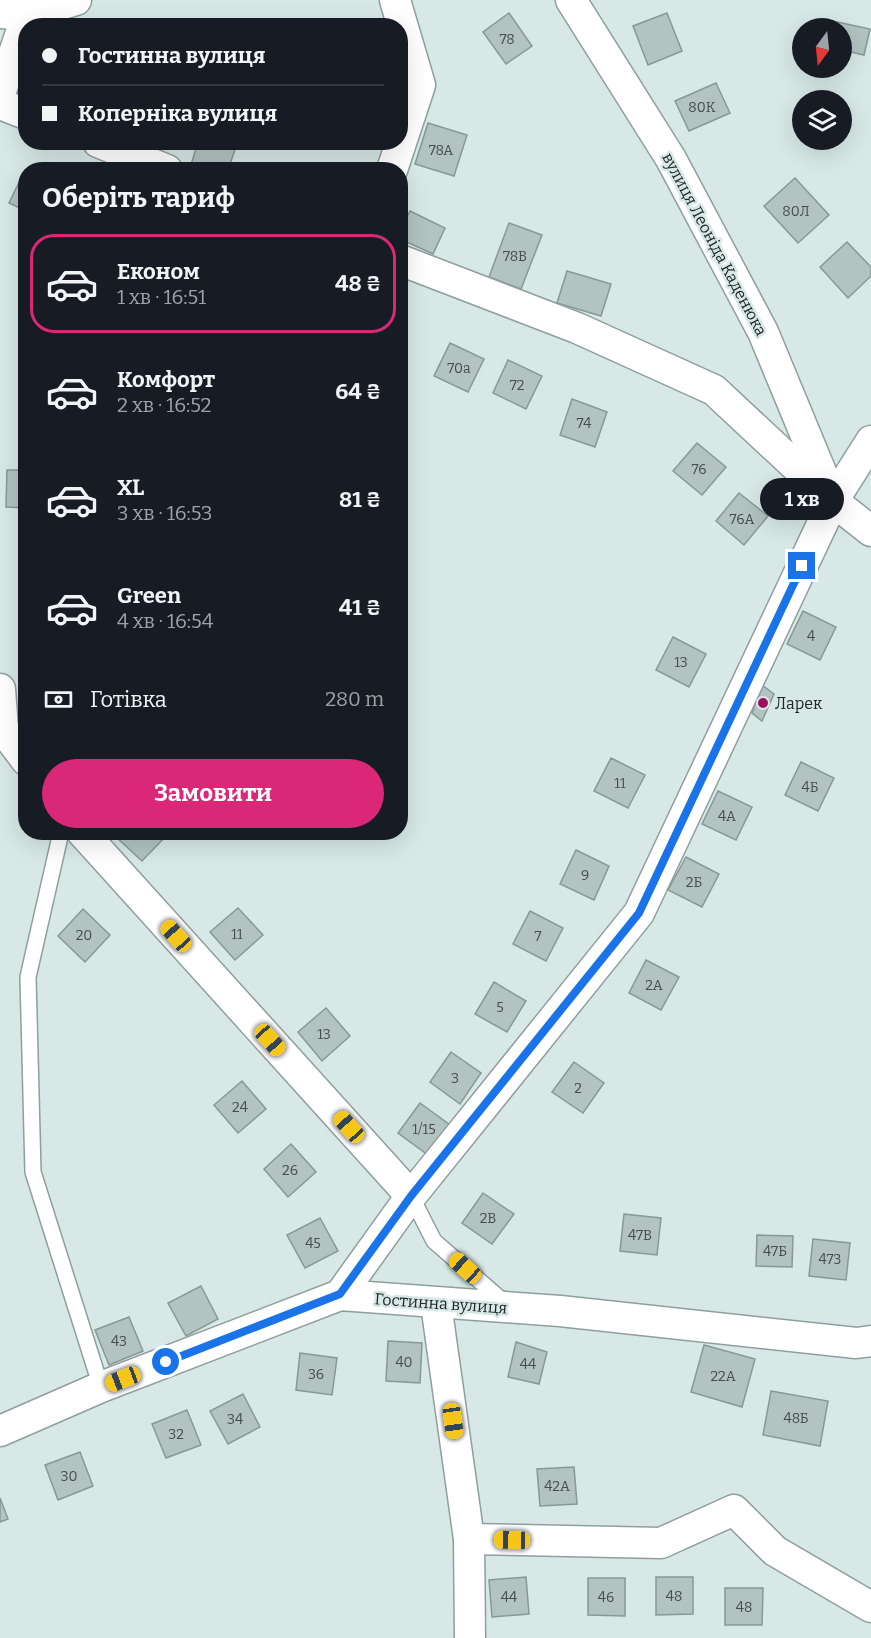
<!DOCTYPE html>
<html lang="uk">
<head>
<meta charset="utf-8">
<style>
	:root { --surface:#171b24; --page:#242831; --text:#f1f3f6; --muted:#9ea1a6; --line:#363941; --accent:#db2777 }
	body { margin:0; font-family:Bitter,serif; background:var(--page); color:var(--text); height:100vh; display:flex; flex-direction:column; font-size:22px; white-space:nowrap }
	* { box-sizing:border-box; margin:0 }
	p { font-size:20px; color:var(--muted) }
	.icon { flex:none; width:33px; height:33px; fill:none; stroke:currentColor; stroke-width:2; stroke-linecap:round; stroke-linejoin:round }
	.map { position:relative; flex:1; overflow:hidden }
	.sheet { position:absolute; left:18px; top:162px; width:390px; height:678px; display:flex; flex-direction:column; background:var(--surface); border-radius:24px; box-shadow:0 6px 24px #0002 }
	.sheet>* { flex:none }
	.hud { position:absolute; left:18px; top:18px; width:390px; height:132px; border-radius:24px; box-shadow:0 6px 24px #0002; display:grid; align-content:center; height:132px; padding:0 24px; background:var(--surface) }
	.needle { width:39px; rotate:195deg }
	.controls { position:absolute; left:792px; top:18px; display:grid; gap:12px }
	.controls a { display:grid; place-items:center; width:60px; height:60px; border-radius:50%; background:var(--surface); box-shadow:0 6px 24px #0002; font-size:30px }
	.end { position:absolute; width:27px; height:27px; margin:-14px; border:8px solid #1a73e8; background:#fff; box-shadow:0 0 0 3px #fff }
	.from { border-radius:50% }
	.bubble { position:absolute; height:42px; border-radius:21px; background:var(--surface); box-shadow:0 6px 24px #0002; font-size:20px; font-weight:700; line-height:42px; text-align:center }
	.car { position:absolute; width:18px; height:36px; margin:-18px -9px; border-radius:8px; box-shadow:0 0 4px 2px #0007; background:linear-gradient(#f5c518 24%,#345 0 40%,#f5c518 0 76%,#345 0 86%,#f5c518 0) }
	.hud b { display:flex; align-items:center; gap:21px; height:57px; font-size:22px }
	.hud b+b { border-top:2px solid var(--line) }
	.hud i { width:15px; height:15px; background:var(--text) }
	ul { padding:0; list-style:none }
	li { display:flex; align-items:center; gap:18px; height:99px; margin:0 12px 9px; padding:0 12px; border:3px solid transparent; border-radius:24px }
	li div { flex:1 }
	li b { display:block; font-size:22px }
	li em { font-style:normal; font-weight:700 }
	li.selected { border-color:var(--accent) }
	li>.icon { width:54px; height:54px; stroke-width:1.5 }
	h2 { padding:0 24px; font-size:27px; line-height:72px }
	.pay { display:flex; align-items:center; gap:15px; height:66px; padding:0 24px; font-size:22px }
	.pay p { margin-inline-start:auto }
	.primary-button { display:flex; gap:12px; margin-top:auto; padding:12px 24px }
	.primary-button a { flex:1; height:69px; border-radius:36px; background:var(--accent); color:#fff; font-size:24px; font-weight:700; line-height:69px; text-align:center }
	.map>svg:first-child { display:block }
	.building { fill:#b2c3c2; stroke:#879897; stroke-width:1.5 }
	.lines { fill:none; stroke-linecap:round; stroke-linejoin:round }
	.service-casing { stroke:#8e9f9d; stroke-width:18 }
	.minor-casing { stroke:#8e9f9d; stroke-width:33 }
	.service { stroke:#fff; stroke-width:15 }
	.minor { stroke:#fff; stroke-width:30 }
	.route { stroke:#1a73e8; stroke-width:8 }
	.poi-dot { fill:#9e125d; stroke:#d7e8e7; stroke-width:2 }
	.labels { text-anchor:middle; stroke-width:5; stroke-linejoin:round; paint-order:stroke }
	.number-label { font-size:14px; fill:#454e4e }
	.street-label { font-size:16px; fill:#212727; stroke:#d7e8e7 }
	.poi-label { font-size:16px; fill:#212727; stroke:#d7e8e7; text-anchor:start }
</style>
</head>
<body>
<div class="map">
<svg width="871" height="1638" viewBox="0 0 871 1638">
	<rect width="100%" height="100%" fill="#d7e8e7"/>
	<!-- building -->
	<g class="building">
		<polygon points="509,13 532,46 506,64 483,32"/>
		<polygon points="667,13 682,51 648,65 633,26"/>
		<polygon points="828,20 870,29 864,55 842,50 842,28 826,28"/>
		<polygon points="716,83 730,113 689,131 675,101"/>
		<polygon points="428,123 467,135 454,176 415,164"/>
		<polygon points="198,142 237,144 228,170 190,168"/>
		<polygon points="313,163 332,170 311,170"/>
		<polygon points="25,170 26,170 26,211 9,203"/>
		<polygon points="795,178 829,215 798,243 764,206"/>
		<polygon points="410,211 445,228 433,254 400,239 400,231"/>
		<polygon points="509,223 542,235 521,289 489,277"/>
		<polygon points="847,242 871,267 871,276 848,298 820,267"/>
		<polygon points="567,271 611,284 601,316 557,303"/>
		<polygon points="450,343 484,359 468,392 434,376"/>
		<polygon points="508,360 542,376 526,409 493,393"/>
		<polygon points="572,399 607,412 595,447 560,435"/>
		<polygon points="697,443 726,467 702,495 673,471"/>
		<polygon points="7,470 26,470 26,508 6,507"/>
		<polygon points="739,493 768,516 744,545 716,521"/>
		<polygon points="803,611 836,627 820,660 787,644"/>
		<polygon points="673,637 706,654 689,687 656,670"/>
		<polygon points="762,685 774,694 762,721 752,713"/>
		<polygon points="611,758 645,775 628,808 594,791"/>
		<polygon points="801,762 834,778 818,811 785,795"/>
		<polygon points="718,791 752,807 736,840 702,824"/>
		<polygon points="119,832 166,832 168,834 142,861 115,836"/>
		<polygon points="576,850 609,866 594,900 560,884"/>
		<polygon points="686,857 719,874 702,907 668,890"/>
		<polygon points="238,908 263,935 235,960 210,932"/>
		<polygon points="83,909 110,935 85,962 58,936"/>
		<polygon points="530,911 563,928 546,961 513,944"/>
		<polygon points="646,960 679,977 661,1010 629,993"/>
		<polygon points="494,982 526,1001 507,1032 475,1014"/>
		<polygon points="326,1008 350,1036 322,1061 298,1032"/>
		<polygon points="451,1052 481,1073 460,1104 430,1082"/>
		<polygon points="574,1062 604,1083 583,1113 552,1092"/>
		<polygon points="242,1081 266,1109 238,1133 214,1105"/>
		<polygon points="420,1103 450,1125 428,1155 398,1133"/>
		<polygon points="291,1144 316,1172 288,1197 264,1169"/>
		<polygon points="483,1193 514,1214 492,1244 462,1223"/>
		<polygon points="624,1214 661,1218 657,1255 620,1251"/>
		<polygon points="320,1218 338,1251 305,1268 287,1235"/>
		<polygon points="757,1235 793,1236 792,1267 756,1266"/>
		<polygon points="813,1239 850,1243 846,1280 809,1276"/>
		<polygon points="201,1286 218,1319 186,1336 168,1303"/>
		<polygon points="129,1317 143,1351 109,1365 95,1330"/>
		<polygon points="388,1341 422,1343 420,1383 386,1381"/>
		<polygon points="516,1342 547,1352 539,1384 508,1377"/>
		<polygon points="704,1345 755,1359 742,1407 691,1392"/>
		<polygon points="300,1353 337,1358 332,1395 296,1390"/>
		<polygon points="771,1391 828,1401 820,1446 763,1435"/>
		<polygon points="243,1394 260,1427 228,1444 210,1411"/>
		<polygon points="187,1410 201,1445 166,1458 152,1424"/>
		<polygon points="80,1452 93,1486 58,1500 45,1465"/>
		<polygon points="574,1467 577,1504 540,1506 537,1469"/>
		<polygon points="0,1498 8,1519 0,1522"/>
		<polygon points="526,1577 529,1614 492,1617 489,1580"/>
		<polygon points="656,1577 693,1577 693,1614 656,1615"/>
		<polygon points="588,1578 625,1578 625,1616 588,1615"/>
		<polygon points="725,1588 763,1588 762,1625 725,1625"/>
	</g>
	<g class="lines">
		<!-- service casing -->
		<g class="service-casing">
			<g id="service">
				<polyline points="61,832 28,977 33,1172 101,1387"/>
				<polyline points="411,1196 434,1241 506,1304"/>
			</g>
		</g>
		<!-- minor casing -->
		<g class="minor-casing">
			<g id="minor">
				<polyline points="571,0 671,159 763,332 833,501"/>
				<polyline points="0,13 27,15 76,0"/>
				<polyline points="0,94 27,15"/>
				<polyline points="0,104 26,114"/>
				<polyline points="98,142 167,170"/>
				<polyline points="392,170 420,85 395,0"/>
				<polyline points="400,260 577,328 714,390 833,501 871,531"/>
				<polyline points="0,689 3,729 26,760"/>
				<polyline points="82,832 411,1196"/>
				<polyline points="340,1295 411,1196 639,913 833,501 871,441"/>
				<polyline points="436,1304 469,1539 470,1638"/>
				<polyline points="0,1431 101,1387 340,1295 560,1311 856,1343 871,1341"/>
				<polyline points="469,1539 661,1543 734,1510 775,1551 871,1607"/>
			</g>
		</g>
		<!-- service -->
		<use href="#service" class="service"/>
		<!-- minor -->
		<use href="#minor" class="minor"/>
	</g>
	<g class="lines">
		<!-- route -->
		<polyline class="route" points="166,1362 340,1294 411,1196 639,913 802,566"/>
	</g>
	<!-- markers -->
	<circle class="poi-dot" cx="763" cy="703" r="6"/>
	<g class="labels">
		<!-- number labels -->
		<g class="number-label">
			<text x="507" y="44">78</text>
			<text x="702" y="112">80К</text>
			<text x="441" y="155">78А</text>
			<text x="796" y="216">80Л</text>
			<text x="515" y="261">78В</text>
			<text x="459" y="373">70а</text>
			<text x="517" y="390">72</text>
			<text x="584" y="428">74</text>
			<text x="699" y="474">76</text>
			<text x="742" y="524">76А</text>
			<text x="811" y="641">4</text>
			<text x="681" y="667">13</text>
			<text x="620" y="788">11</text>
			<text x="810" y="792">4Б</text>
			<text x="727" y="821">4А</text>
			<text x="585" y="880">9</text>
			<text x="694" y="887">2Б</text>
			<text x="237" y="939">11</text>
			<text x="84" y="940">20</text>
			<text x="538" y="941">7</text>
			<text x="654" y="990">2А</text>
			<text x="500" y="1012">5</text>
			<text x="324" y="1039">13</text>
			<text x="455" y="1083">3</text>
			<text x="578" y="1093">2</text>
			<text x="240" y="1112">24</text>
			<text x="424" y="1134">1/15</text>
			<text x="290" y="1175">26</text>
			<text x="488" y="1223">2В</text>
			<text x="640" y="1240">47В</text>
			<text x="313" y="1248">45</text>
			<text x="775" y="1256">47Б</text>
			<text x="830" y="1264">47З</text>
			<text x="119" y="1346">43</text>
			<text x="404" y="1367">40</text>
			<text x="528" y="1369">44</text>
			<text x="316" y="1379">36</text>
			<text x="723" y="1381">22А</text>
			<text x="796" y="1423">48Б</text>
			<text x="235" y="1424">34</text>
			<text x="176" y="1439">32</text>
			<text x="69" y="1481">30</text>
			<text x="557" y="1491">42А</text>
			<text x="674" y="1601">48</text>
			<text x="509" y="1602">44</text>
			<text x="606" y="1602">46</text>
			<text x="744" y="1612">48</text>
		</g>
		<!-- street labels -->
		<g class="street-label">
			<text transform="translate(715 244) rotate(62)" y="6">вулиця Леоніда Каденюка</text>
			<text transform="translate(441 1303) rotate(4)" y="6">Гостинна вулиця</text>
		</g>
		<!-- poi labels -->
		<g class="poi-label">
			<text x="775" y="709">Ларек</text>
		</g>
	</g>
</svg>
<div class="controls">
<a><svg class="needle" viewBox="-14 -14 28 28"><path d="M0-13l5 13h-10z" fill="#e53935"/><path d="M0 13l5-13h-10z" fill="#9ea1a6"/></svg></a>
<a><svg class="icon" aria-label="layers" viewBox="0 0 24 24"><path d="M12 4l9 5-9 5-9-5zM3 14l9 5 9-5"/></svg></a>
</div>
<i class="end from" style="left:166px;top:1362px"></i>
<i class="end" style="left:802px;top:566px"></i>
<div class="bubble" style="left:760px;top:478px;width:84px">1 хв</div>
<i class="car" style="left:176px;top:936px;rotate:318deg"></i>
<i class="car" style="left:270px;top:1040px;rotate:138deg"></i>
<i class="car" style="left:349px;top:1127px;rotate:318deg"></i>
<i class="car" style="left:465px;top:1268px;rotate:312deg"></i>
<i class="car" style="left:123px;top:1379px;rotate:249deg"></i>
<i class="car" style="left:453px;top:1421px;rotate:172deg"></i>
<i class="car" style="left:512px;top:1540px;rotate:271deg"></i>
<div class="hud">
<b><i class="from"></i>Гостинна вулиця</b>
<b><i></i>Коперніка вулиця</b>
</div>
<section class="sheet">
<h2>Оберіть тариф</h2>
<ul>
<li class="selected"><svg class="icon" aria-label="car" viewBox="0 0 24 24"><path d="M5 17H2v-5l4-1 3-4h7l3 4 3 1v5h-3M9 17h6M6 11h13"/><circle cx="7" cy="17" r="2"/><circle cx="17" cy="17" r="2"/></svg><div><b>Економ</b><p>1 хв · 16:51</p></div><em>48 ₴</em></li>
<li><svg class="icon" aria-label="car" viewBox="0 0 24 24"><path d="M5 17H2v-5l4-1 3-4h7l3 4 3 1v5h-3M9 17h6M6 11h13"/><circle cx="7" cy="17" r="2"/><circle cx="17" cy="17" r="2"/></svg><div><b>Комфорт</b><p>2 хв · 16:52</p></div><em>64 ₴</em></li>
<li><svg class="icon" aria-label="car" viewBox="0 0 24 24"><path d="M5 17H2v-5l4-1 3-4h7l3 4 3 1v5h-3M9 17h6M6 11h13"/><circle cx="7" cy="17" r="2"/><circle cx="17" cy="17" r="2"/></svg><div><b>XL</b><p>3 хв · 16:53</p></div><em>81 ₴</em></li>
<li><svg class="icon" aria-label="car" viewBox="0 0 24 24"><path d="M5 17H2v-5l4-1 3-4h7l3 4 3 1v5h-3M9 17h6M6 11h13"/><circle cx="7" cy="17" r="2"/><circle cx="17" cy="17" r="2"/></svg><div><b>Green</b><p>4 хв · 16:54</p></div><em>41 ₴</em></li>
</ul>
<div class="pay"><svg class="icon" aria-label="cash" viewBox="0 0 24 24"><path d="M3 7h18v10H3z"/><circle cx="12" cy="12" r="2"/></svg>Готівка<p>280 m</p></div>
<div class="primary-button"><a>Замовити</a></div>
</section>
</div>
</body>
</html>
